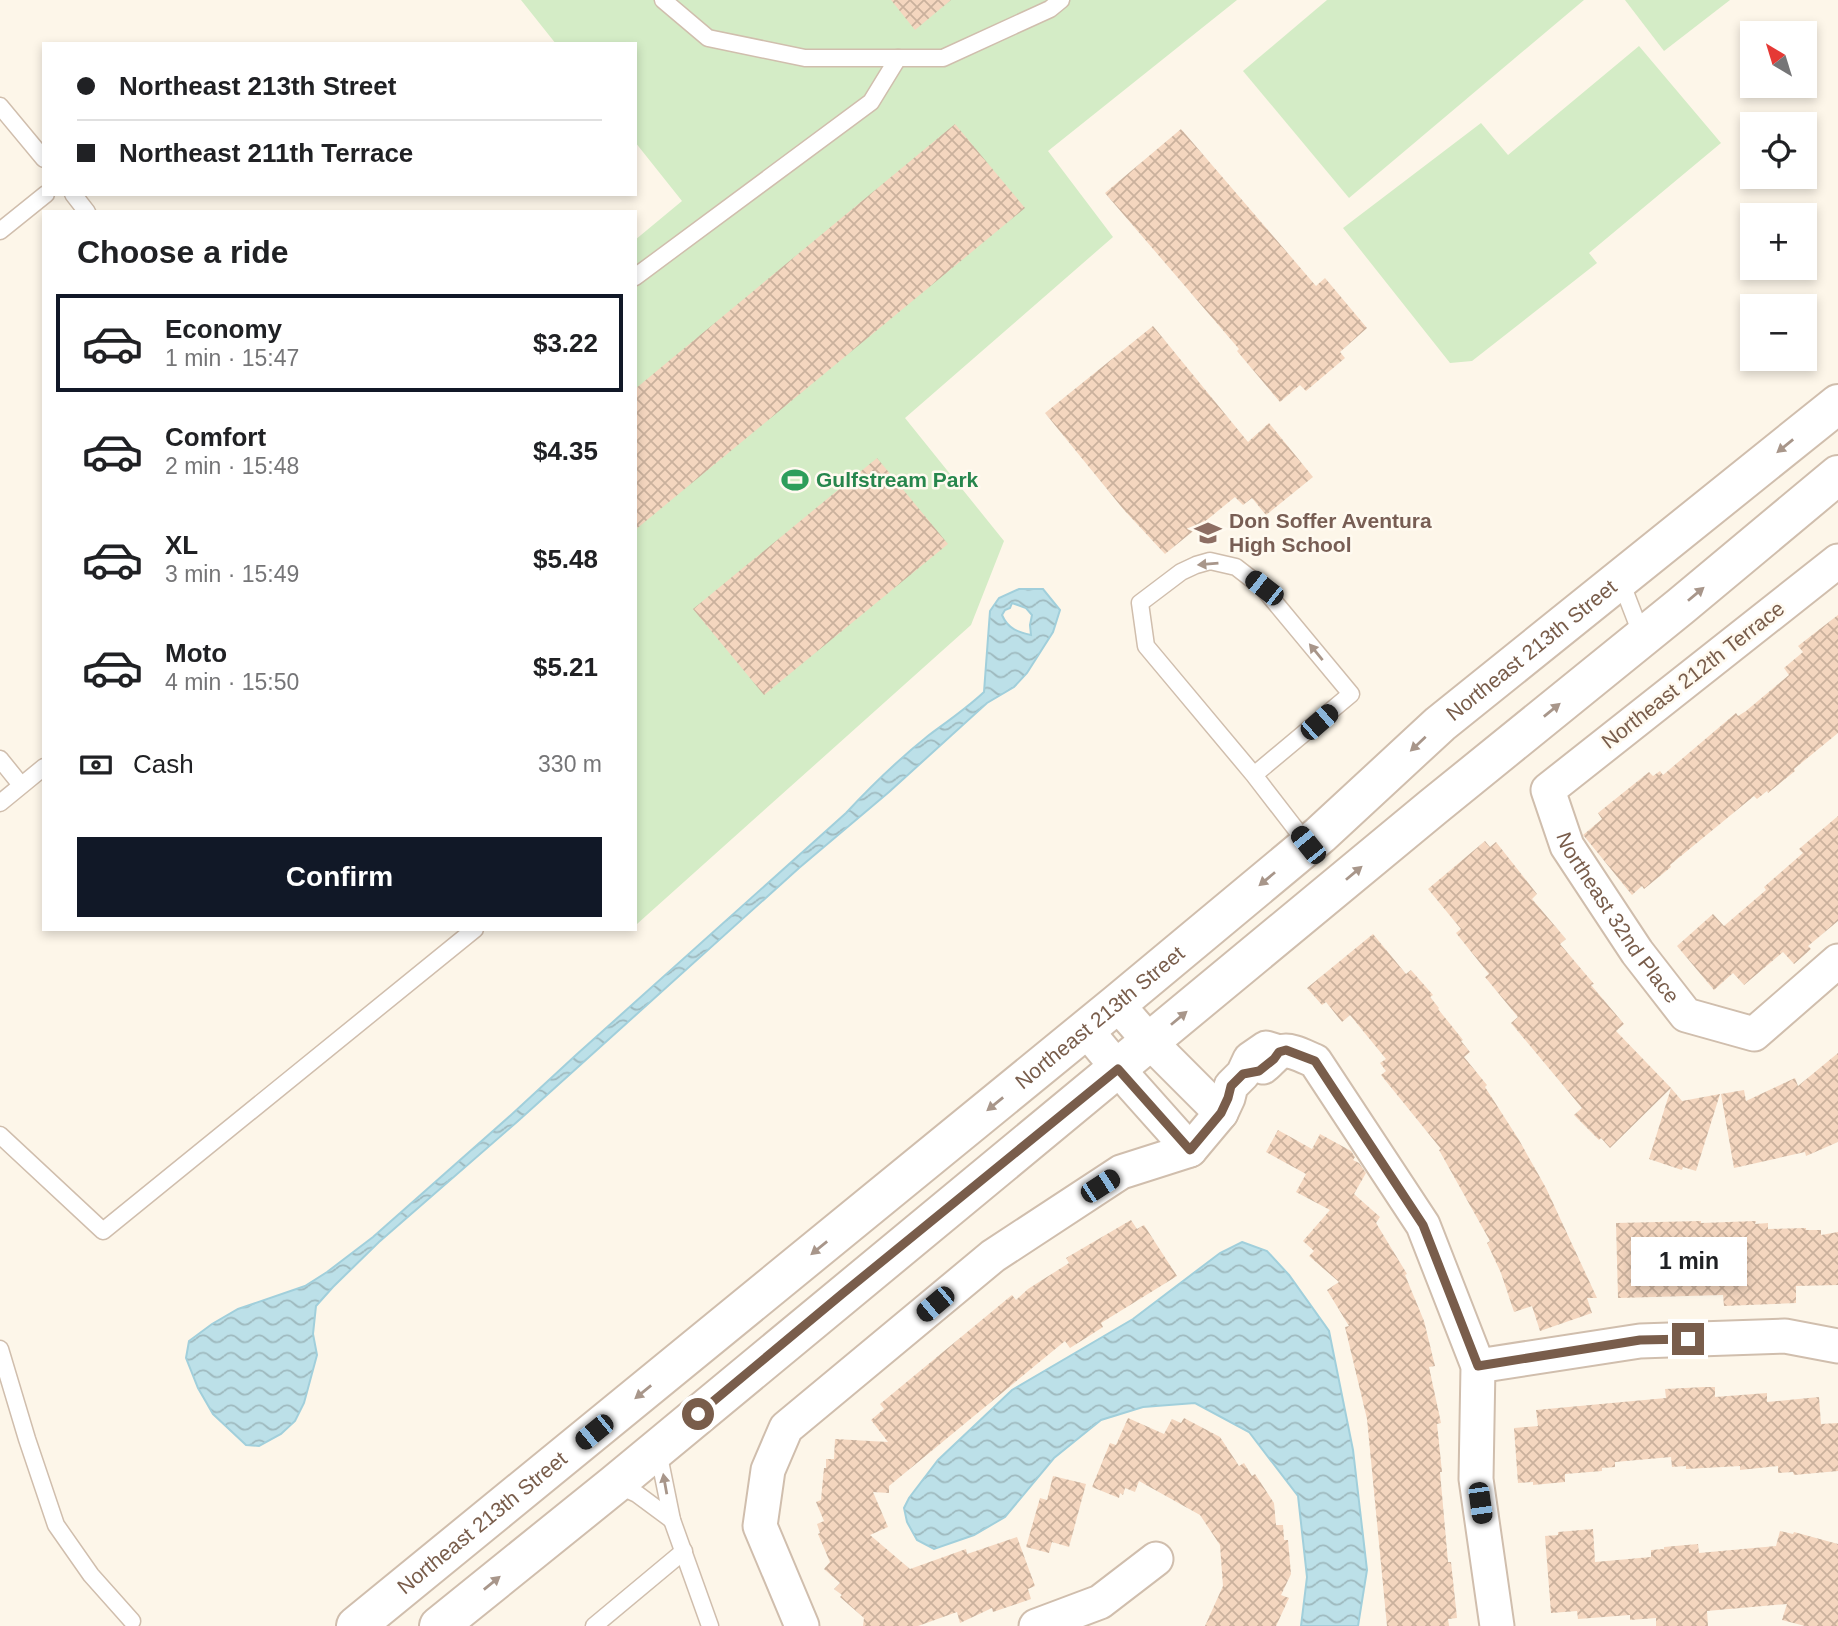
<!DOCTYPE html>
<html lang="en">
<head>
<meta charset="utf-8">
<style>
	:root { --surface:#fff; --page:#f2f2f2; --text:#202124; --muted:#757577; --line:#e0e0e0; --accent:#111827 }
	body { margin:0; font-family:Helvetica,sans-serif; background:var(--page); color:var(--text); height:100vh; display:flex; flex-direction:column; font-size:26px; white-space:nowrap }
	* { box-sizing:border-box; margin:0 }
	p { font-size:23px; color:var(--muted) }
	.icon { flex:none; width:38px; height:38px; fill:none; stroke:currentColor; stroke-width:2; stroke-linecap:round; stroke-linejoin:round }
	.map { position:relative; flex:1; overflow:hidden }
	.details { position:absolute; left:42px; top:210px; width:595px; height:721px; display:flex; flex-direction:column; background:var(--surface); border-radius:0px; box-shadow:0 4px 10px #0003 }
	.details>* { flex:none }
	.top-card { position:absolute; left:42px; top:42px; width:595px; height:154px; border-radius:0px; box-shadow:0 4px 10px #0003; display:grid; align-content:center; height:154px; padding:0 35px; background:var(--surface) }
	.needle { width:46px; rotate:322deg }
	.controls { position:absolute; left:1740px; top:21px; display:grid; gap:14px }
	.controls a { display:grid; place-items:center; width:77px; height:77px; border-radius:0px; background:var(--surface); box-shadow:0 4px 10px #0003; font-size:35px }
	.end { position:absolute; width:32px; height:32px; margin:-16px; border:9px solid #795d4b; background:#fff; box-shadow:0 0 0 4px #fff }
	.from { border-radius:50% }
	.bubble { position:absolute; height:49px; border-radius:0px; background:var(--surface); box-shadow:0 4px 10px #0003; font-size:23px; font-weight:700; line-height:49px; text-align:center }
	.car { position:absolute; width:21px; height:42px; margin:-21px -10px; border-radius:9px; box-shadow:0 0 5px 2px #0007; background:linear-gradient(#222 24%,#8ab4d8 0 40%,#222 0 76%,#8ab4d8 0 86%,#222 0) }
	.top-card b { display:flex; align-items:center; gap:24px; height:66px; font-size:26px }
	.top-card b+b { border-top:2px solid var(--line) }
	.top-card i { width:18px; height:18px; background:var(--text) }
	ul { padding:0; list-style:none }
	li { display:flex; align-items:center; gap:21px; height:98px; margin:0 14px 10px; padding:0 21px; border:4px solid transparent; border-radius:0px }
	li div { flex:1 }
	li b { display:block; font-size:26px }
	li em { font-style:normal; font-weight:700 }
	li.on { border-color:var(--accent) }
	li>.icon { width:63px; height:63px; stroke-width:1.5 }
	h2 { padding:0 35px; font-size:32px; line-height:84px }
	.pay { display:flex; align-items:center; gap:18px; height:77px; padding:0 35px; font-size:26px }
	.pay p { margin-inline-start:auto }
	.cta { display:flex; gap:14px; margin-top:auto; padding:14px 35px }
	.cta a { flex:1; height:80px; border-radius:0px; background:var(--accent); color:#fff; font-size:28px; font-weight:700; line-height:80px; text-align:center }
	.map>svg:first-child { display:block }
	.garden { fill:#d4ecc6 }
	.water { fill:url(#water-waves); stroke:#a1cfdb; stroke-width:2; fill-rule:evenodd }
	.building { fill:url(#building-cross-hatch) }
	.lines { fill:none; stroke-linecap:round; stroke-linejoin:round }
	.service-casing { stroke:#d0bead; stroke-width:19 }
	.minor-casing { stroke:#d0bead; stroke-width:37 }
	.tertiary-casing { stroke:#d0bead; stroke-width:42 }
	.service { stroke:#fff; stroke-width:16 }
	.minor { stroke:#fff; stroke-width:33 }
	.tertiary { stroke:#fff; stroke-width:38 }
	.oneway { fill:#a8968a }
	.route { stroke:#795d4b; stroke-width:9 }
	.labels { text-anchor:middle; stroke-width:5; stroke-linejoin:round; paint-order:stroke }
	.leisure-label { font-size:21px; font-weight:bold; fill:#27864d; stroke:#fffaf0; text-anchor:start }
	.education-label { font-size:21px; font-weight:bold; fill:#785e54; stroke:#fffaf0; text-anchor:start }
	.street-label { font-size:21px; fill:#795d4b; stroke:#fffaf0 }
</style>
</head>
<body>
<div class="map">
<svg width="1838" height="1626" viewBox="0 0 1838 1626">
	<defs>
		<pattern id="water-waves" width="16" height="10" patternUnits="userSpaceOnUse" patternTransform="scale(1.75)"><rect width="16" height="10" fill="#bce0e8"/><path d="M0 5q4-4 8 0t8 0" fill="none" stroke="#9eb9be"/></pattern>
		<pattern id="building-cross-hatch" width="8" height="8" patternUnits="userSpaceOnUse" patternTransform="scale(1.75)"><rect width="8" height="8" fill="#f4d6bf"/><path d="M0 0l8 8M0 8l8-8" fill="none" stroke="#cab19d"/></pattern>
	</defs>
	<rect width="100%" height="100%" fill="#fdf6e9"/>
	<!-- garden -->
	<g class="garden">
		<polygon points="521,0 1237,0 1048,151 1113,237 905,418 1004,541 971,625 637,924 635,922 635,240 682,201 635,142 635,44 556,44"/>
		<polygon points="1327,0 1584,0 1349,198 1243,71"/>
		<polygon points="1625,0 1730,0 1664,51"/>
		<polygon points="1639,46 1721,143 1589,253 1597,263 1472,361 1450,363 1343,228 1481,123 1508,155"/>
	</g>
	<!-- water -->
	<g class="water">
		<path d="M1019 589H1043L1060 610 1053 632 1027 673 1014 687 987 703 889 792 799 868 518 1121 379 1242 333 1287 316 1306 313 1334 317 1355 304 1403 295 1421 281 1434 259 1446 246 1445 213 1414 198 1388 186 1358 189 1341 212 1324 238 1309 305 1286 327 1272 373 1237 511 1115 576 1055 846 813C872 785 899 759 929 735 948 721 967 708 984 692L990 611 999 598ZM1012 603 1026 608 1032 615 1030 625 1031 635C1018 632 1008 629 1002 615L1005 610 1010 608Z"/>
		<polygon points="1242,1242 1267,1251 1289,1275 1329,1331 1353,1450 1367,1570 1358,1626 1301,1626 1307,1577 1298,1496 1249,1432 1195,1403 1143,1407 1101,1420 1054,1458 1005,1517 974,1535 934,1549 917,1540 907,1522 904,1508 909,1498 938,1460 1012,1390 1133,1319 1220,1253"/>
	</g>
	<!-- building -->
	<g class="building">
		<polygon points="891,0 951,0 915,30"/>
		<polygon points="955,124 1025,208 635,530 635,389"/>
		<polygon points="1181,129 1316,286 1325,278 1367,328 1340,352 1345,358 1306,391 1300,385 1280,402 1237,351 1239,349 1105,193"/>
		<polygon points="1153,326 1248,442 1269,423 1313,477 1266,515 1252,498 1243,505 1235,497 1165,554 1124,510 1045,413"/>
		<polygon points="877,458 948,544 764,695 693,609"/>
		<polygon points="1838,615 1838,733 1794,769 1795,771 1768,793 1767,791 1757,799 1754,796 1670,865 1671,867 1644,889 1642,886 1632,895 1584,836 1583,835 1602,819 1598,813 1649,772 1653,776 1660,771 1663,775 1736,713 1738,716 1746,711 1789,675 1784,668 1803,652 1798,646"/>
		<polygon points="1838,816 1838,921 1808,946 1811,949 1794,964 1783,952 1744,985 1733,973 1714,990 1677,946 1713,914 1724,926 1766,890 1764,887 1803,853 1799,849"/>
		<polygon points="1485,841 1490,847 1496,842 1537,894 1532,899 1566,939 1560,944 1594,984 1591,985 1624,1024 1616,1031 1671,1088 1610,1148 1601,1138 1599,1140 1574,1115 1582,1108 1511,1023 1518,1017 1485,977 1489,974 1456,933 1461,929 1428,889"/>
		<polygon points="1373,934 1406,974 1411,970 1433,995 1430,997 1439,1008 1438,1009 1463,1040 1461,1041 1470,1052 1464,1057 1487,1085 1485,1087 1519,1140 1546,1188 1597,1298 1587,1298 1592,1313 1540,1331 1532,1306 1514,1312 1501,1273 1487,1243 1490,1241 1439,1150 1441,1149 1381,1075 1386,1071 1380,1063 1386,1059 1350,1015 1342,1022 1326,1002 1322,1005 1307,988"/>
		<polygon points="1838,1053 1838,1142 1806,1156 1805,1152 1734,1168 1721,1094 1744,1090 1746,1101 1795,1078 1798,1086"/>
		<polygon points="1671,1088 1682,1101 1720,1094 1696,1171 1683,1167 1682,1170 1649,1159"/>
		<polygon points="1278,1130 1312,1149 1320,1134 1351,1151 1355,1157 1353,1160 1359,1163 1366,1173 1354,1194 1380,1217 1376,1223 1407,1274 1405,1275 1424,1321 1435,1366 1429,1367 1441,1423 1437,1424 1442,1472 1440,1472 1448,1562 1451,1562 1457,1618 1448,1619 1449,1626 1387,1626 1367,1419 1345,1327 1349,1326 1327,1290 1339,1282 1309,1256 1314,1251 1303,1241 1330,1210 1296,1192 1306,1174 1266,1152"/>
		<polygon points="1131,1220 1137,1229 1144,1225 1177,1276 1101,1323 1103,1327 1070,1348 1065,1341 889,1486 889,1493 873,1492 888,1527 870,1535 910,1569 966,1549 967,1554 1017,1537 1035,1586 1028,1589 1031,1599 993,1612 992,1608 960,1623 957,1612 918,1626 863,1626 864,1618 840,1597 842,1595 834,1589 840,1583 824,1569 830,1562 818,1534 820,1533 817,1524 824,1521 816,1502 821,1500 824,1468 826,1468 826,1459 834,1459 835,1439 888,1442 871,1420 884,1409 880,1404 1012,1295 1016,1300 1028,1289 1069,1263 1066,1258"/>
		<polygon points="1701,1221 1701,1223 1756,1221 1755,1224 1768,1223 1768,1229 1806,1228 1806,1230 1821,1230 1821,1235 1838,1232 1838,1285 1796,1286 1796,1303 1724,1306 1723,1295 1618,1298 1616,1223"/>
		<polygon points="1705,1387 1715,1387 1715,1397 1767,1393 1767,1402 1819,1397 1821,1424 1838,1423 1838,1471 1794,1475 1793,1472 1778,1473 1778,1466 1740,1470 1740,1466 1686,1469 1686,1466 1672,1467 1671,1457 1615,1462 1615,1467 1602,1468 1602,1471 1565,1474 1565,1482 1533,1485 1533,1482 1518,1483 1514,1428 1538,1426 1536,1410 1666,1398 1665,1389"/>
		<polygon points="1128,1418 1164,1434 1172,1419 1181,1423 1184,1418 1220,1437 1239,1466 1244,1463 1252,1476 1255,1474 1274,1503 1276,1525 1283,1525 1284,1540 1288,1540 1291,1574 1281,1595 1289,1598 1276,1626 1205,1626 1223,1586 1220,1545 1200,1515 1139,1481 1135,1492 1125,1488 1123,1495 1120,1493 1119,1498 1092,1487 1110,1443 1116,1445"/>
		<polygon points="1053,1476 1086,1484 1069,1547 1052,1542 1049,1553 1026,1547 1040,1498 1047,1500"/>
		<polygon points="1593,1529 1595,1562 1651,1557 1651,1550 1664,1549 1664,1547 1698,1544 1699,1553 1776,1546 1780,1531 1793,1534 1794,1532 1838,1544 1838,1626 1805,1626 1782,1620 1787,1604 1707,1611 1708,1626 1656,1626 1656,1618 1630,1620 1630,1615 1578,1619 1577,1611 1551,1613 1545,1536 1558,1535 1558,1532"/>
	</g>
	<g class="lines">
		<!-- service casing -->
		<g class="service-casing">
			<g id="service">
				<polyline points="663,0 708,38 805,58 943,58 1050,9 1061,0"/>
				<polyline points="0,106 44,159"/>
				<polyline points="73,194 87,212"/>
				<polyline points="0,231 46,194"/>
				<polyline points="635,277 871,102 898,58"/>
				<polyline points="1620,579 1642,636"/>
				<polyline points="0,759 21,785"/>
				<polyline points="1254,775 1351,694 1263,588 1236,567 1210,561 1196,565 1181,572 1140,603 1146,646 1254,775 1308,845"/>
				<polyline points="0,803 44,767"/>
				<polyline points="0,1135 103,1231 475,929"/>
				<polyline points="0,1349 27,1439 56,1525 91,1575 132,1621"/>
				<polyline points="658,1451 672,1520 710,1626"/>
				<polyline points="615,1484 637,1494 672,1520"/>
				<polyline points="594,1626 684,1551"/>
			</g>
		</g>
		<!-- minor casing -->
		<g class="minor-casing">
			<g id="minor">
				<path id="s1" d="M1838 561 1548 790 1567 846 1637 952 1686 1015 1754 1034 1838 961"/>
				<polyline points="1117,1004 1150,1042 1221,1113"/>
				<polyline points="1086,1030 1132,1085 1190,1150"/>
				<path d="M1263 1067C1269 1063 1275 1054 1281 1052 1290 1048 1307 1058 1315 1061L1423 1225 1478 1366 1476 1479 1497 1626"/>
				<polyline points="1478,1366 1640,1341 1785,1336 1838,1346"/>
				<polyline points="802,1626 760,1526 768,1470 786,1428 993,1256 1121,1172 1190,1150 1221,1113 1228,1098 1231,1086 1243,1074 1250,1059 1266,1048 1279,1052"/>
				<polyline points="1036,1626 1100,1602 1156,1559"/>
			</g>
		</g>
		<!-- tertiary casing -->
		<g class="tertiary-casing">
			<g id="tertiary">
				<path id="s2" d="M356 1626 1117 1004 1320 835 1440 724 1838 404"/>
				<polyline points="439,1626 615,1484 1433,807 1681,606 1838,475"/>
			</g>
		</g>
		<!-- service -->
		<use href="#service" class="service"/>
		<!-- minor -->
		<use href="#minor" class="minor"/>
		<!-- tertiary -->
		<use href="#tertiary" class="tertiary"/>
	</g>
	<!-- one-way arrows -->
	<defs><path id="oneway-solid" d="M-6-.8H1V-3.2L6.5 0L1 3.2V.8H-6Z" transform="scale(1.75)"/></defs>
	<g class="oneway">
		<use href="#oneway-solid" transform="translate(1785 446) rotate(141)"/>
		<use href="#oneway-solid" transform="translate(1208 564) rotate(175)"/>
		<use href="#oneway-solid" transform="translate(1696 594) rotate(-40)"/>
		<use href="#oneway-solid" transform="translate(1316 652) rotate(-129)"/>
		<use href="#oneway-solid" transform="translate(1552 710) rotate(-39)"/>
		<use href="#oneway-solid" transform="translate(1418 744) rotate(137)"/>
		<use href="#oneway-solid" transform="translate(1354 873) rotate(-40)"/>
		<use href="#oneway-solid" transform="translate(1267 879) rotate(140)"/>
		<use href="#oneway-solid" transform="translate(1179 1018) rotate(-40)"/>
		<use href="#oneway-solid" transform="translate(995 1104) rotate(141)"/>
		<use href="#oneway-solid" transform="translate(819 1248) rotate(141)"/>
		<use href="#oneway-solid" transform="translate(643 1392) rotate(141)"/>
		<use href="#oneway-solid" transform="translate(665 1484) rotate(-100)"/>
		<use href="#oneway-solid" transform="translate(492 1583) rotate(-39)"/>
	</g>
	<g class="lines">
		<!-- route -->
		<polyline class="route" points="698,1414 842,1294 1118,1069 1190,1150 1221,1113 1228,1098 1231,1086 1243,1074 1259,1071 1274,1059 1279,1052 1286,1050 1315,1061 1423,1225 1478,1366 1640,1340 1688,1339"/>
	</g>
	<!-- icons -->
	<defs>
		<g id="stadium-bare" transform="scale(2.1)"><path d="M0-5a6.5 5 0 1 0 0 10a6.5 5 0 1 0 0-10ZM-3.5-1.8h7v3.6h-7Z" fill="#2e9e5b" stroke="#fffaf0" stroke-width="2.5" paint-order="stroke"/></g>
		<g id="school-bare" transform="scale(2.1)"><path d="M0-5L7-2L0 1L-7-2ZM-4 1L0 2.5L4 1V4Q0 6-4 4Z" fill="#8d6e63" stroke="#fffaf0" stroke-width="2.5" paint-order="stroke"/></g>
	</defs>
	<g fill-rule="evenodd">
		<use href="#stadium-bare" x="795" y="480"/>
		<use href="#school-bare" x="1208" y="533"/>
	</g>
	<g class="labels">
		<!-- leisure labels -->
		<g class="leisure-label">
			<text x="816" y="487">Gulfstream Park</text>
		</g>
		<!-- education labels -->
		<g class="education-label">
			<text x="1229" y="528">Don Soffer Aventura<tspan x="1229" dy="24">High School</tspan></text>
		</g>
		<!-- street labels -->
		<g class="street-label">
			<text dy="7" stroke="none"><textPath href="#s2" startOffset="1528">Northeast 213th Street</textPath></text>
			<text transform="translate(1693 675) rotate(-38)" y="7">Northeast 212th Terrace</text>
			<text dy="7" stroke="none"><textPath href="#s1" startOffset="516">Northeast 32nd Place</textPath></text>
			<text dy="7" stroke="none"><textPath href="#s2" startOffset="961">Northeast 213th Street</textPath></text>
			<text dy="7" stroke="none"><textPath href="#s2" startOffset="163">Northeast 213th Street</textPath></text>
		</g>
	</g>
</svg>
<div class="controls">
<a><svg class="needle" viewBox="-14 -14 28 28"><path d="M0-13l5 13h-10z" fill="#e53935"/><path d="M0 13l5-13h-10z" fill="#757577"/></svg></a>
<a><svg class="icon" aria-label="locate" viewBox="0 0 24 24"><circle cx="12" cy="12" r="6"/><path d="M12 2v4M12 18v4M2 12h4M18 12h4"/></svg></a>
<a>+</a>
<a>−</a>
</div>
<i class="end from" style="left:698px;top:1414px"></i>
<i class="end" style="left:1688px;top:1339px"></i>
<div class="bubble" style="left:1631px;top:1237px;width:116px">1 min</div>
<i class="car" style="left:1264px;top:588px;rotate:308deg"></i>
<i class="car" style="left:1319px;top:722px;rotate:49deg"></i>
<i class="car" style="left:1308px;top:845px;rotate:321deg"></i>
<i class="car" style="left:1100px;top:1186px;rotate:57deg"></i>
<i class="car" style="left:935px;top:1304px;rotate:230deg"></i>
<i class="car" style="left:594px;top:1432px;rotate:231deg"></i>
<i class="car" style="left:1480px;top:1503px;rotate:172deg"></i>
<div class="top-card">
<b><i class="from"></i>Northeast 213th Street</b>
<b><i></i>Northeast 211th Terrace</b>
</div>
<section class="details">
<h2>Choose a ride</h2>
<ul>
<li class="on"><svg class="icon" aria-label="car" viewBox="0 0 24 24"><path d="M5 17H2v-5l4-1 3-4h7l3 4 3 1v5h-3M9 17h6M6 11h13"/><circle cx="7" cy="17" r="2"/><circle cx="17" cy="17" r="2"/></svg><div><b>Economy</b><p>1 min · 15:47</p></div><em>$3.22</em></li>
<li><svg class="icon" aria-label="car" viewBox="0 0 24 24"><path d="M5 17H2v-5l4-1 3-4h7l3 4 3 1v5h-3M9 17h6M6 11h13"/><circle cx="7" cy="17" r="2"/><circle cx="17" cy="17" r="2"/></svg><div><b>Comfort</b><p>2 min · 15:48</p></div><em>$4.35</em></li>
<li><svg class="icon" aria-label="car" viewBox="0 0 24 24"><path d="M5 17H2v-5l4-1 3-4h7l3 4 3 1v5h-3M9 17h6M6 11h13"/><circle cx="7" cy="17" r="2"/><circle cx="17" cy="17" r="2"/></svg><div><b>XL</b><p>3 min · 15:49</p></div><em>$5.48</em></li>
<li><svg class="icon" aria-label="car" viewBox="0 0 24 24"><path d="M5 17H2v-5l4-1 3-4h7l3 4 3 1v5h-3M9 17h6M6 11h13"/><circle cx="7" cy="17" r="2"/><circle cx="17" cy="17" r="2"/></svg><div><b>Moto</b><p>4 min · 15:50</p></div><em>$5.21</em></li>
</ul>
<div class="pay"><svg class="icon" aria-label="cash" viewBox="0 0 24 24"><path d="M3 7h18v10H3z"/><circle cx="12" cy="12" r="2"/></svg>Cash<p>330 m</p></div>
<div class="cta"><a>Confirm</a></div>
</section>
</div>
</body>
</html>
